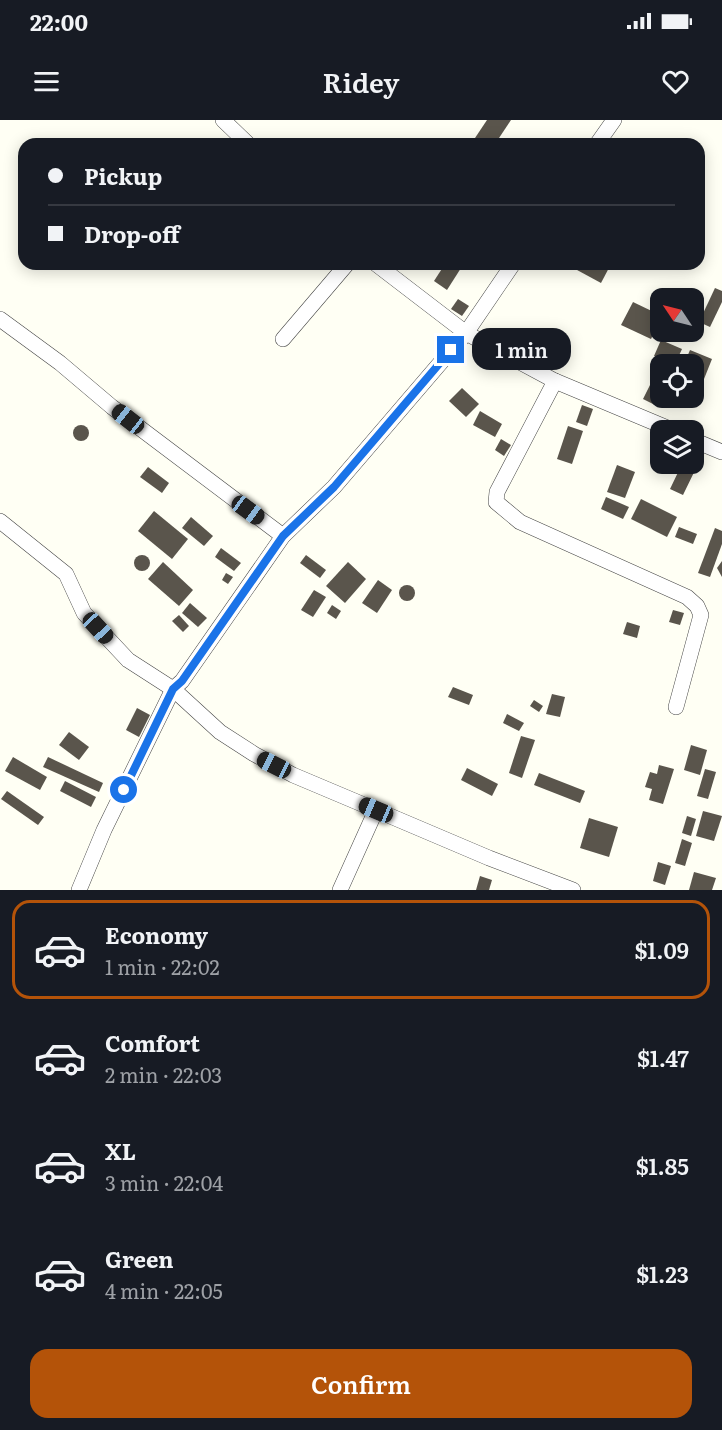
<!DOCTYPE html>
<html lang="en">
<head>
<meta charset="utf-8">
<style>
	:root { --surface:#171b24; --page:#20242c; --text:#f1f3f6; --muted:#9ea1a6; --line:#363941; --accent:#b45309 }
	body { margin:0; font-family:Literata,serif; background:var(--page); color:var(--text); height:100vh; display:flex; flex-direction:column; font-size:22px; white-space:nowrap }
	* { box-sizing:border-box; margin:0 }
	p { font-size:20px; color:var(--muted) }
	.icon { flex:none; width:33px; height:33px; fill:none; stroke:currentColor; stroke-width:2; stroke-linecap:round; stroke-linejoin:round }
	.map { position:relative; height:770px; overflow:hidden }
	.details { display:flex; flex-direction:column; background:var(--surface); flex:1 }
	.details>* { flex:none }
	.hud { position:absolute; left:18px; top:18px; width:687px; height:132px; border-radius:18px; box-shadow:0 3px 15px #0003; display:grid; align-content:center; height:132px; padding:0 30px; background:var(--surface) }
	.needle { width:39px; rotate:305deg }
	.controls { position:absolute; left:650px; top:168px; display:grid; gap:12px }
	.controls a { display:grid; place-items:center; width:54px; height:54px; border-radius:12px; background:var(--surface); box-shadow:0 3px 15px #0003; font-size:30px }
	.end { position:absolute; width:27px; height:27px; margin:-14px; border:8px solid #1a73e8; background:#fff; box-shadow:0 0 0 3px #fff }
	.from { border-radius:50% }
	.bubble { position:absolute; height:42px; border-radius:18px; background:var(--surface); box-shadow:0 3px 15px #0003; font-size:20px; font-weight:600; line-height:42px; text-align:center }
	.car { position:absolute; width:18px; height:36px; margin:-18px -9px; border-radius:8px; box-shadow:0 0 4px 2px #0007; background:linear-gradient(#222 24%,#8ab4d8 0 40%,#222 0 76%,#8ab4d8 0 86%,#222 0) }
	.hud b { display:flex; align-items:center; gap:21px; height:57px; font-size:22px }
	.hud b+b { border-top:2px solid var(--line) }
	.hud i { width:15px; height:15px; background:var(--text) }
	ul { padding:10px 0 0; list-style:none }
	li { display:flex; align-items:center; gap:18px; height:99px; margin:0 12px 9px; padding:0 18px; border:3px solid transparent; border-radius:18px }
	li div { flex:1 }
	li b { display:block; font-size:22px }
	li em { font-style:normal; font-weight:600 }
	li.current { border-color:var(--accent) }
	li>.icon { width:54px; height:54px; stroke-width:1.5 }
	.primary-button { display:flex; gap:12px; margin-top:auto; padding:12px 30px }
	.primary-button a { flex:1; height:69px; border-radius:18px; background:var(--accent); color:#fff; font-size:24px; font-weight:600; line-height:69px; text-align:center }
	.status { display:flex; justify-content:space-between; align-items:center; height:42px; padding:0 30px; background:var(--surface); direction:ltr }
	.status svg { height:16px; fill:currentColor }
	header { display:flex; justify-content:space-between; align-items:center; height:78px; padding:0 30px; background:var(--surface); font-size:27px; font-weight:600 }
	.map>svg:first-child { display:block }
	.building { fill:#5a554c }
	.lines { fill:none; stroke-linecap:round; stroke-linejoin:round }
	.minor-casing { stroke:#444; stroke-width:16 }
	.minor { stroke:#fff; stroke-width:15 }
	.route { stroke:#1a73e8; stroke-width:8 }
</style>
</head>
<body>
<div class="status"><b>22:00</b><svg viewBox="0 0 49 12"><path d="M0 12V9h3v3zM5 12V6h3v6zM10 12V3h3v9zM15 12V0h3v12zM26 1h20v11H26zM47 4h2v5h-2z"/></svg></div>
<header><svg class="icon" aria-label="menu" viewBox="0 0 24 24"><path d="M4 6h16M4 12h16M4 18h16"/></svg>Ridey<svg class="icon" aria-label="heart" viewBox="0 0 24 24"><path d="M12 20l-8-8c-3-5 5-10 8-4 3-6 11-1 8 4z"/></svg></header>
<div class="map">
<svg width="722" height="770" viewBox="0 0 722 770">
	<rect width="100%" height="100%" fill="#fffff4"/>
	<!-- building -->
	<g class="building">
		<polygon points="487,0 511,0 495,24 471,24"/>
		<polygon points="445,144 455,144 461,148 447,170 434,161"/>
		<polygon points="566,144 611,144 601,163"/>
		<polygon points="715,168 722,171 722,182 710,207 699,202"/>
		<polygon points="458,179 469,186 462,196 451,189"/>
		<polygon points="633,182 660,195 660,201 651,219 621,205"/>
		<polygon points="664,212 693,212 688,222"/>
		<polygon points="661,220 682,229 675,244 654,236"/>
		<polygon points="690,230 712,239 704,259 693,255 693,244 684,244"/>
		<polygon points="650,265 660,270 660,278 664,278 659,287 643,279"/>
		<polygon points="462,268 479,284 466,297 449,281"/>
		<polygon points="582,285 593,289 587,306 576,302"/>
		<polygon points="480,291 502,304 495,317 473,305"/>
		<circle cx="81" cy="313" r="8"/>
		<polygon points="568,306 583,311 572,344 557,339"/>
		<polygon points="501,319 511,325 504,336 495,330"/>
		<polygon points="693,339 699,342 683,375 670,369 682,344 693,344"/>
		<polygon points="617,345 635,352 625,378 607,372"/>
		<polygon points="148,347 169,363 162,373 140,357"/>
		<polygon points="606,377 629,387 623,399 601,389"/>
		<polygon points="641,379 677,397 667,417 631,399"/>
		<polygon points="154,391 188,419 172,439 138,411"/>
		<polygon points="191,397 213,416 204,426 182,408"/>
		<polygon points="679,407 697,414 693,424 675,417"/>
		<polygon points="715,408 722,411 722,424 710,457 698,453"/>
		<polygon points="221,428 241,443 234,451 215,437"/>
		<circle cx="142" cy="443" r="8"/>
		<polygon points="306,435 326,450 320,458 300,443"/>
		<polygon points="722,441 722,457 717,448"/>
		<polygon points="163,442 193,470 179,486 148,459"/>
		<polygon points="348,442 366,459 345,483 326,466"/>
		<polygon points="226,453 233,457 228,464 222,460"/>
		<polygon points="378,460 392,470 377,493 362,483"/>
		<circle cx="407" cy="473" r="8"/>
		<polygon points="314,470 326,477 313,497 301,490"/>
		<polygon points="190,483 207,498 198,507 182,493"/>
		<polygon points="332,485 341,491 336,499 327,493"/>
		<polygon points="673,490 684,493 680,505 669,502"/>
		<polygon points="179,495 189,506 183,512 172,501"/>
		<polygon points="627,502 640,506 637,518 623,514"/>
		<polygon points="453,567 473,575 469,585 448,577"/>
		<polygon points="552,574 565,577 560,597 546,594"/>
		<polygon points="534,580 543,586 539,592 530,586"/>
		<polygon points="137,588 150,595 139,617 126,610"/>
		<polygon points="507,594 524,603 519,611 503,603"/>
		<polygon points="69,612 89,627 79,640 59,625"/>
		<polygon points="521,616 535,620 522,658 509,653"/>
		<polygon points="691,625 707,630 700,655 684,650"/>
		<polygon points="13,637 47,657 40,670 5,651"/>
		<polygon points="48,637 103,663 99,672 43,647"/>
		<polygon points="659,645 674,649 663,684 649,680 652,669 645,667 650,652 657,654"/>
		<polygon points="467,648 498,664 492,676 461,660"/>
		<polygon points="705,649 716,652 708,679 697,676"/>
		<polygon points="539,653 585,671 580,683 534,665"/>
		<polygon points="65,661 96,677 91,687 60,671"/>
		<polygon points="7,671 44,697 38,705 1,679"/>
		<polygon points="703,691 722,696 714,721 696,716"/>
		<polygon points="687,696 696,699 691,716 682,713"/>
		<polygon points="589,698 618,707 609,737 580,728"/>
		<polygon points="682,719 692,723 685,746 675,743"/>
		<polygon points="658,742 671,746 665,765 653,761"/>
		<polygon points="694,752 716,758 712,770 689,770"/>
		<polygon points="480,756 492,760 489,770 476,770"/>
	</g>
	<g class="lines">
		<!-- minor casing -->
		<g class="minor-casing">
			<g id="minor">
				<polyline points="223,0 248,24"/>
				<polyline points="597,24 614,0"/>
				<polyline points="376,144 466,213 555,261 672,310"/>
				<polyline points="0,199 60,243 112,287 283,416"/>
				<polyline points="283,219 347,144"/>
				<polyline points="555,261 497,372 496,382 520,402 687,477 697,486 701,495 676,587"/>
				<polyline points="693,320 722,332"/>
				<polyline points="0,401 66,454 84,493 128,540 173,569 220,612 254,634 293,655 376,690 489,738 573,770"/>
				<polyline points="79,770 104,710 173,569 182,561 283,416 334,367 466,213 513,144"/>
				<polyline points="340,770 376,690"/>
			</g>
		</g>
		<!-- minor -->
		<use href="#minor" class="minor"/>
	</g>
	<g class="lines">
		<!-- route -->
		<polyline class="route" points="124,670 173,569 182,561 283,416 334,367 451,230"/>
	</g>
</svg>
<div class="controls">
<a><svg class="needle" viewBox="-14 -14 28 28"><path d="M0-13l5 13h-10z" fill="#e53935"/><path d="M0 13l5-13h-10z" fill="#9ea1a6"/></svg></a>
<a><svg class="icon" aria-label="locate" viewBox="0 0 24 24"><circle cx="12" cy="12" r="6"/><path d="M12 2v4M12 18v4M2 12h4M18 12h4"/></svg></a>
<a><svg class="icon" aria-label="layers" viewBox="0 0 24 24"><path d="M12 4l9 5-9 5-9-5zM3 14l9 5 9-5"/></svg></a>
</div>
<i class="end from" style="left:124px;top:670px"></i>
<i class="end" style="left:451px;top:230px"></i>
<div class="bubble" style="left:472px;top:208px;width:99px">1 min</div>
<i class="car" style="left:128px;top:299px;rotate:308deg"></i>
<i class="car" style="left:248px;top:390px;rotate:126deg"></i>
<i class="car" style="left:98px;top:508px;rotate:137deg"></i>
<i class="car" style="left:274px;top:645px;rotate:297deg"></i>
<i class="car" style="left:376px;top:690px;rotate:293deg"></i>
<div class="hud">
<b><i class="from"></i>Pickup</b>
<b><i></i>Drop-off</b>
</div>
</div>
<section class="details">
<ul>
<li class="current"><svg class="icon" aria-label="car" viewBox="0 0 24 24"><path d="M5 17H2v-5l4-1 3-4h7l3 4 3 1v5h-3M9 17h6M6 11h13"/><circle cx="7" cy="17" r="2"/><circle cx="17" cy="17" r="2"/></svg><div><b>Economy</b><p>1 min · 22:02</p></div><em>$1.09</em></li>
<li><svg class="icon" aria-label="car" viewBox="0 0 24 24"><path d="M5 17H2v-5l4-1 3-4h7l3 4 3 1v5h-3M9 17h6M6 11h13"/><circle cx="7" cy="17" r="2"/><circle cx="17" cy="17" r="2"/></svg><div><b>Comfort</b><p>2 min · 22:03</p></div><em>$1.47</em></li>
<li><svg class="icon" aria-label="car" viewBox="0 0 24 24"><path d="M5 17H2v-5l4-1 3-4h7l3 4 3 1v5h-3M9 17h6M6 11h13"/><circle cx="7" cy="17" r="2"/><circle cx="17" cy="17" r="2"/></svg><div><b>XL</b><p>3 min · 22:04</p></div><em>$1.85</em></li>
<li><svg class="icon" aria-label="car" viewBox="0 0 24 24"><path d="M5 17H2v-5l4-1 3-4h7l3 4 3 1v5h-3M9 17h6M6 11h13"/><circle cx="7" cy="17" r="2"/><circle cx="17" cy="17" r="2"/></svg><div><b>Green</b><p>4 min · 22:05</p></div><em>$1.23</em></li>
</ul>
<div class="primary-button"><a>Confirm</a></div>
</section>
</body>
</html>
